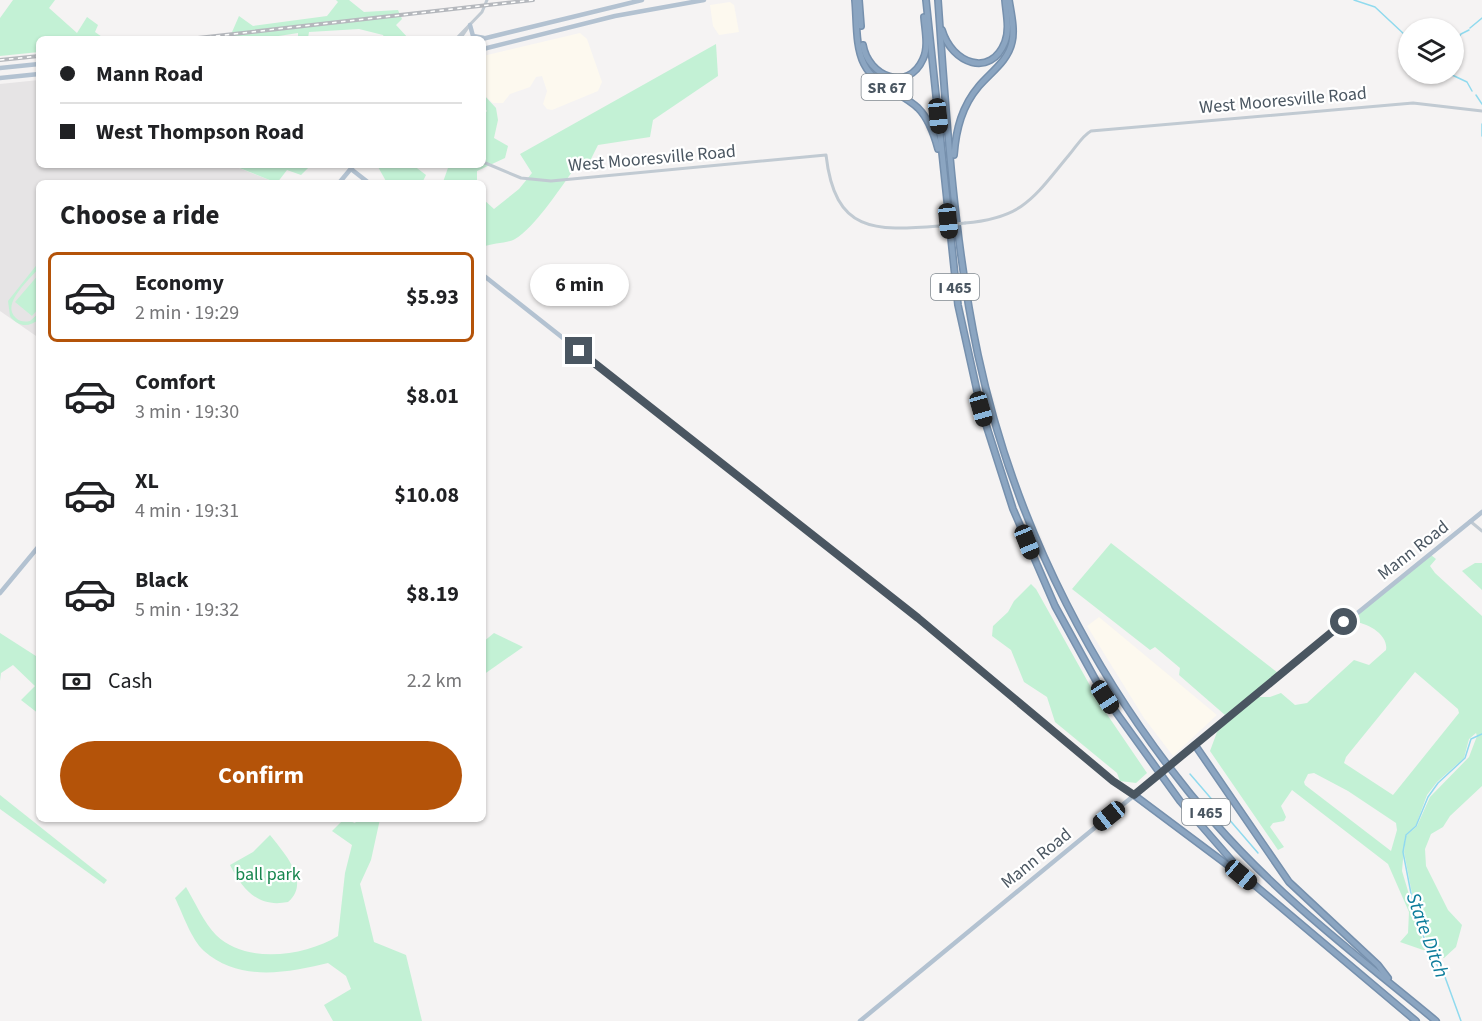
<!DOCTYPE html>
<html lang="en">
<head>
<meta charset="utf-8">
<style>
	:root { --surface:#fff; --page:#f6f6f6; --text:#202124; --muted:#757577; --line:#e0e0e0; --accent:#b45309 }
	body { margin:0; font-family:"Source Sans 3",sans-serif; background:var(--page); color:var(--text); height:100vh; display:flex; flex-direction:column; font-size:22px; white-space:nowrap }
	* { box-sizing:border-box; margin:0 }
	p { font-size:20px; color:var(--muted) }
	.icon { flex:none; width:33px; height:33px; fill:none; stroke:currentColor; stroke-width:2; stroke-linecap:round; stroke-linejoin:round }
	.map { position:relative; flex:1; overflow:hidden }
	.sheet { position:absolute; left:36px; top:180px; width:450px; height:642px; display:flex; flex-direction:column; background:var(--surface); border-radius:9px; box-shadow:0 2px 4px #0004 }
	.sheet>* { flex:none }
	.banner { position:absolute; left:36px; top:36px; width:450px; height:132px; border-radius:9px; box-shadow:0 2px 4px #0004; display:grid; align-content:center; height:132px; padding:0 24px; background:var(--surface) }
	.fabs { position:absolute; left:1398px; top:18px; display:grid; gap:12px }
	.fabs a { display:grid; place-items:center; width:66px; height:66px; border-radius:50%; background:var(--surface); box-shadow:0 2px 4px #0004; font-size:30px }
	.end { position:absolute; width:27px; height:27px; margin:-14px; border:8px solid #4a5661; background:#fff; box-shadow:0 0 0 3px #fff }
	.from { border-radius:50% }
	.bubble { position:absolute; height:42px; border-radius:21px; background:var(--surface); box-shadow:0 2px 4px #0004; font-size:20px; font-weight:700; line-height:42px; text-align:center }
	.car { position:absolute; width:18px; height:36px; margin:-18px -9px; border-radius:8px; box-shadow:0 0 4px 2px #0007; background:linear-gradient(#222 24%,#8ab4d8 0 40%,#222 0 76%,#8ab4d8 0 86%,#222 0) }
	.banner b { display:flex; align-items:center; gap:21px; height:57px; font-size:22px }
	.banner b+b { border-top:2px solid var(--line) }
	.banner i { width:15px; height:15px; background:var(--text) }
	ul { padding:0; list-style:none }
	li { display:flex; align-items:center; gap:18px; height:90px; margin:0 12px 9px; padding:0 12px; border:3px solid transparent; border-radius:9px }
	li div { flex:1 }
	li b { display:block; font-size:22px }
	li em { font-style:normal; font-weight:700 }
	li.on { border-color:var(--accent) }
	li>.icon { width:54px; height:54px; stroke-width:1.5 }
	h2 { padding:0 24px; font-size:27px; line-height:72px }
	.pay { display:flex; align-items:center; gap:15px; height:66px; padding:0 24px; font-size:22px }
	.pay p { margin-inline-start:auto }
	.cta { display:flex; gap:12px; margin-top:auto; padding:12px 24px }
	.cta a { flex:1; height:69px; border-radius:36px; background:var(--accent); color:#fff; font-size:24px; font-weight:700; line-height:69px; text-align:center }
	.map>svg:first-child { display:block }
	.commercial { fill:#fdf9ef }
	.education { fill:#e6e4e5 }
	.green { fill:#c3f1d5; fill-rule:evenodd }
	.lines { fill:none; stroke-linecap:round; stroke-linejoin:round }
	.stream { stroke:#90daee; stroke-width:1.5 }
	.highway-casing { stroke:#7690ad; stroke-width:8 }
	.minor { stroke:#c1cad2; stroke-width:3 }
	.major { stroke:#b3c2d1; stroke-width:4.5 }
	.highway { stroke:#8ba5c1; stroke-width:5 }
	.rail-casing { stroke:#b5b8bd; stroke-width:4 }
	.rail { stroke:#fff; stroke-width:1.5; stroke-dasharray:4.5; stroke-linecap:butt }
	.minor-bridge { stroke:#c1cad2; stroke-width:3 }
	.major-bridge { stroke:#b3c2d1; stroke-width:4.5 }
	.route { stroke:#4a5661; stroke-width:8 }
	.labels { text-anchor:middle; stroke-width:4.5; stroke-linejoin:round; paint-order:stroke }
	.shield { fill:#fff; stroke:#808990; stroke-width:1.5 }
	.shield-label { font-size:16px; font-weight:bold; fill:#4a5661 }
	.street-label { font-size:18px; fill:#4a5661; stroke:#fff }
	.park-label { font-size:18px; fill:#17864f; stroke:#fff }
	.water-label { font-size:20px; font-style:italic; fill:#0c7c9b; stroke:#fff }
</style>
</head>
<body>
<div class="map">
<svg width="1482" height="1021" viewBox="0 0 1482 1021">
	<rect width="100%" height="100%" fill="#f5f3f3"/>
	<!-- commercial -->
	<g class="commercial">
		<polygon points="730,2 734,5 739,32 719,35 713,26 710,5"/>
		<polygon points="580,33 587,39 602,82 598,91 552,110 547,109 543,104 547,91 542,76 536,77 530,87 510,94 503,103 493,103 483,94 483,56"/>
		<polygon points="1099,617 1217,715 1173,756 1144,718 1087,626"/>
	</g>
	<!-- education -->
	<polygon class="education" points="39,80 39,165 231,165 277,183 39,183 39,338 0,311 0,84"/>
	<!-- green -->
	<g class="green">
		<polygon points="13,0 55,0 49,8 77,33 87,17 98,25 95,32 105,39 39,39 39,52 0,56 0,18"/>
		<polygon points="336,0 349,0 364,12 398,10 402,19 396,25 409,39 385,39 383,35 359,29 309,32 308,38 298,39 298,33 259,39 229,39 239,16 253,26 327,16 338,2"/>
		<path d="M716 44 718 76 653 120 650 137 598 145 586 169 572 172C559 190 534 228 515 239 509 243 492 243 483 247V199L494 209 519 189 532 173 520 154Z"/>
		<polygon points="483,94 496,108 498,120 494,138 508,146 505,158 477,171 477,183 428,183 443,182 449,165 483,165 483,115 487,111 483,106"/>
		<polygon points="232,165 310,165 310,166 301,175 287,170 277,183"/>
		<polygon points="377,165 413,165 426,175 422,183 387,183"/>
		<path d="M39 262V268C30 279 0 304 16 318 20 322 25 322 30 321L39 313V319C29 328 18 327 10 316L8 301Z"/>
		<polygon points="39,274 39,308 32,316 15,302"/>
		<polygon points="1111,543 1278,673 1225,715 1179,675 1180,668 1155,647 1150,650 1072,589"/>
		<path d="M1431 555 1436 559 1430 566 1435 573 1482 616V786L1450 816 1443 827 1431 834 1425 849 1426 866 1448 910 1462 925 1456 947 1444 958 1430 949 1415 909 1404 852 1406 836 1417 826 1430 797 1469 757 1477 736 1476 733 1469 739 1464 758 1437 782 1427 795 1416 825 1405 836 1402 871 1426 951 1400 942 1408 933 1409 912 1388 864 1292 790 1281 806 1286 817 1284 821 1273 823 1270 827 1284 847 1278 850 1210 751 1217 732 1257 697H1270L1281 693 1295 705 1307 703 1354 660 1369 665 1386 650C1389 634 1365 621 1351 622L1352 619ZM1415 672 1458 709 1459 713 1393 795 1344 763 1346 757ZM1314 773 1348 791 1396 823 1397 830 1391 851 1305 785 1304 782 1308 774Z"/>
		<polygon points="1475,563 1482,563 1482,590 1462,571"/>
		<polygon points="1031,584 1036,589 1102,707 1147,773 1136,783 1120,781 1117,773 1055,722 1047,697 1024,682 1011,650 992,636 993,626 1008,612 1014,601"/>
		<polygon points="0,633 39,658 39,714 21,700 35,686 13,665 1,673 0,681"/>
		<polygon points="494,633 523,647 483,675 483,642"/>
		<polygon points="0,795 107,880 104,884 0,809"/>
		<path d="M344 819 355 823 358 819H380L371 860 360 884 374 942 406 955 422 1021H333L324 1005 351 989 346 976 328 963C287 973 239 982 204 951 191 939 183 914 175 898L186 887C195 902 204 923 216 935 247 965 305 956 338 936L345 873 352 845 332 831Z"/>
		<path d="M270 835C285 854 311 882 288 902 258 908 243 890 230 865L253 852Z"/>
	</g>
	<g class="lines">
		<!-- stream -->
		<g class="stream">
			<polyline points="1354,0 1375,7 1405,35"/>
			<polyline points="1470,28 1482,18"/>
			<polyline points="1454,44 1461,34 1469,30"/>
			<polyline points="1450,74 1467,82 1472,91"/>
			<polyline points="1476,95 1482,104"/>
			<polyline points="1482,124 1482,136"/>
			<polyline points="1190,774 1258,853"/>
			<polyline points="1461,1021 1445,977 1429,952 1414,909 1403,852 1406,835 1416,826 1428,797 1438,783 1465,758 1471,739 1482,734"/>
		</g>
		<!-- highway casing -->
		<g class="highway-casing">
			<g id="highway">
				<path d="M855 0C857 20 855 46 864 64 875 86 901 92 918 108 929 119 934 134 938 149"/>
				<polyline points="859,0 861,26"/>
				<polyline points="926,0 958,305 981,409 1013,509 1055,606 1105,697 1180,801 1253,885"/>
				<path d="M938 0C946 115 954 242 978 355 1015 528 1098 689 1214 822 1279 897 1360 958 1436 1021"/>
				<path d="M942 30C952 64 991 78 1005 42 1010 29 1006 13 1005 0"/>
				<path d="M863 45C868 76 908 93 923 59 929 47 925 30 924 17"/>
				<path d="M954 155C956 129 962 106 979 86 991 72 1008 61 1012 42 1015 29 1011 13 1009 0"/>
				<polyline points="1195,745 1289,882 1378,965 1388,978"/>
				<polyline points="1134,795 1241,875"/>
				<polyline points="1251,882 1416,1021"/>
			</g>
		</g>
		<!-- minor -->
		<g class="minor">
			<polyline points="456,39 482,12 487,0"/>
			<polyline points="460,39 469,26"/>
			<path d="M483 162 521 178 551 181 826 155C835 233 874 231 939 226"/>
			<path d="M965 223C1024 218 1034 197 1069 155 1076 147 1082 136 1091 131L1413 103 1482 111"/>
			<polyline points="1470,521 1482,531"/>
		</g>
		<!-- major -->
		<g class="major">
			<polyline points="470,25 473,36 484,38"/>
			<polyline points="482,39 642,0"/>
			<polyline points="483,49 615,16 704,0"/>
			<polyline points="0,68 39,64"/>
			<polyline points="0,78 39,74"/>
			<polyline points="351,169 369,183"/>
			<polyline points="339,183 354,165"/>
			<polyline points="483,275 918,618 1113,781 1134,795"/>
			<polyline points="0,593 39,546"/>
			<polyline points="1176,760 1482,512"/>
			<polyline points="860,1021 1154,779"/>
		</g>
		<!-- highway -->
		<use href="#highway" class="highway"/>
		<!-- rail casing -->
		<g class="rail-casing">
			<g id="rail">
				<polyline points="189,39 533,0"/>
				<polyline points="0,60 39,56"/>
			</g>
		</g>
		<!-- rail -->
		<use href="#rail" class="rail"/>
		<!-- minor-bridge -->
		<polyline class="minor-bridge" points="939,226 965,223"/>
		<!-- major-bridge -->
		<polyline class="major-bridge" points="1154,779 1176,760"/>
	</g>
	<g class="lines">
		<!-- route -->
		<polyline class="route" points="579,351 918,618 1113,781 1134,795 1344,622"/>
	</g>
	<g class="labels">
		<!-- shield labels -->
		<g class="shield">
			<rect x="861.5" y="74" width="51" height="26" rx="4.5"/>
			<rect x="931" y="274" width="48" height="26" rx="4.5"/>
			<rect x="1182" y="799" width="48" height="26" rx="4.5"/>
		</g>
		<g class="shield-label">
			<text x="887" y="93">SR 67</text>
			<text x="955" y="293">I 465</text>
			<text x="1206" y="818">I 465</text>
		</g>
		<!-- street labels -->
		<g class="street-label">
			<text transform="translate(1283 100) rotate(-5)" y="6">West Mooresville Road</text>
			<text transform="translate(652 158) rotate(-5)" y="6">West Mooresville Road</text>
			<text transform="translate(1413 550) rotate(-38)" y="6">Mann Road</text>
			<text transform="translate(1036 858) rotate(-39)" y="6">Mann Road</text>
		</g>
		<!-- park labels -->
		<g class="park-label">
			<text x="268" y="880">ball park</text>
		</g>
		<!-- water labels -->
		<g class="water-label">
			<text transform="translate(1428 935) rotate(70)" y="7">State Ditch</text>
		</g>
	</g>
</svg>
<div class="fabs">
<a><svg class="icon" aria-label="layers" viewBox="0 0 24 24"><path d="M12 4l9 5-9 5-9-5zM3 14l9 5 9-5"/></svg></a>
</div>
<i class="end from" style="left:1344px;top:622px"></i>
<i class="end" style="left:579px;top:351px"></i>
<div class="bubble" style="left:530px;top:264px;width:99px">6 min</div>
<i class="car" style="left:938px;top:116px;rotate:174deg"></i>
<i class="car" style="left:948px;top:221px;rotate:174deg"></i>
<i class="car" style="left:981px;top:409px;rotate:164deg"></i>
<i class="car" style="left:1027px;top:542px;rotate:158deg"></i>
<i class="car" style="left:1105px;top:697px;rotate:147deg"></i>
<i class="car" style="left:1109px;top:816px;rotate:231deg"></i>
<i class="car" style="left:1241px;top:875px;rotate:130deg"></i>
<div class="banner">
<b><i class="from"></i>Mann Road</b>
<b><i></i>West Thompson Road</b>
</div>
<section class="sheet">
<h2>Choose a ride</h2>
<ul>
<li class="on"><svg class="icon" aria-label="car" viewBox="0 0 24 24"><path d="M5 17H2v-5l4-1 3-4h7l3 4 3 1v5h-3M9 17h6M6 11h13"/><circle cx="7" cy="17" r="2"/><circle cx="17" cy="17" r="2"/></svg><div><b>Economy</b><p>2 min · 19:29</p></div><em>$5.93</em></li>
<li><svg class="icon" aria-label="car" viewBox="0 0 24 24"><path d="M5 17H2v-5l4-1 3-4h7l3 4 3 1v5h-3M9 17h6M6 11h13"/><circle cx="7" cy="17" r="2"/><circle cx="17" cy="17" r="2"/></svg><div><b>Comfort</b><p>3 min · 19:30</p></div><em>$8.01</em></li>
<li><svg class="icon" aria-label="car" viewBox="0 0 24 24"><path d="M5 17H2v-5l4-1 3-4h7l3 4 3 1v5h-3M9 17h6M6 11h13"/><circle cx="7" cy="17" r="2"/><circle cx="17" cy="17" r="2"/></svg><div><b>XL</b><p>4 min · 19:31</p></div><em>$10.08</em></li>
<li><svg class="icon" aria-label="car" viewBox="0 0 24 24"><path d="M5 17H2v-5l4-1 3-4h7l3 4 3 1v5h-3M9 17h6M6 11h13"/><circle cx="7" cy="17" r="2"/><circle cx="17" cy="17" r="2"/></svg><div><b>Black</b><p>5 min · 19:32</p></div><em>$8.19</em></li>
</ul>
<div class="pay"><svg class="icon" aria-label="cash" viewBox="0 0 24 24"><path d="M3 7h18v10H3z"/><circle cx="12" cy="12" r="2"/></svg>Cash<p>2.2 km</p></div>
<div class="cta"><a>Confirm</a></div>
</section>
</div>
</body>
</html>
